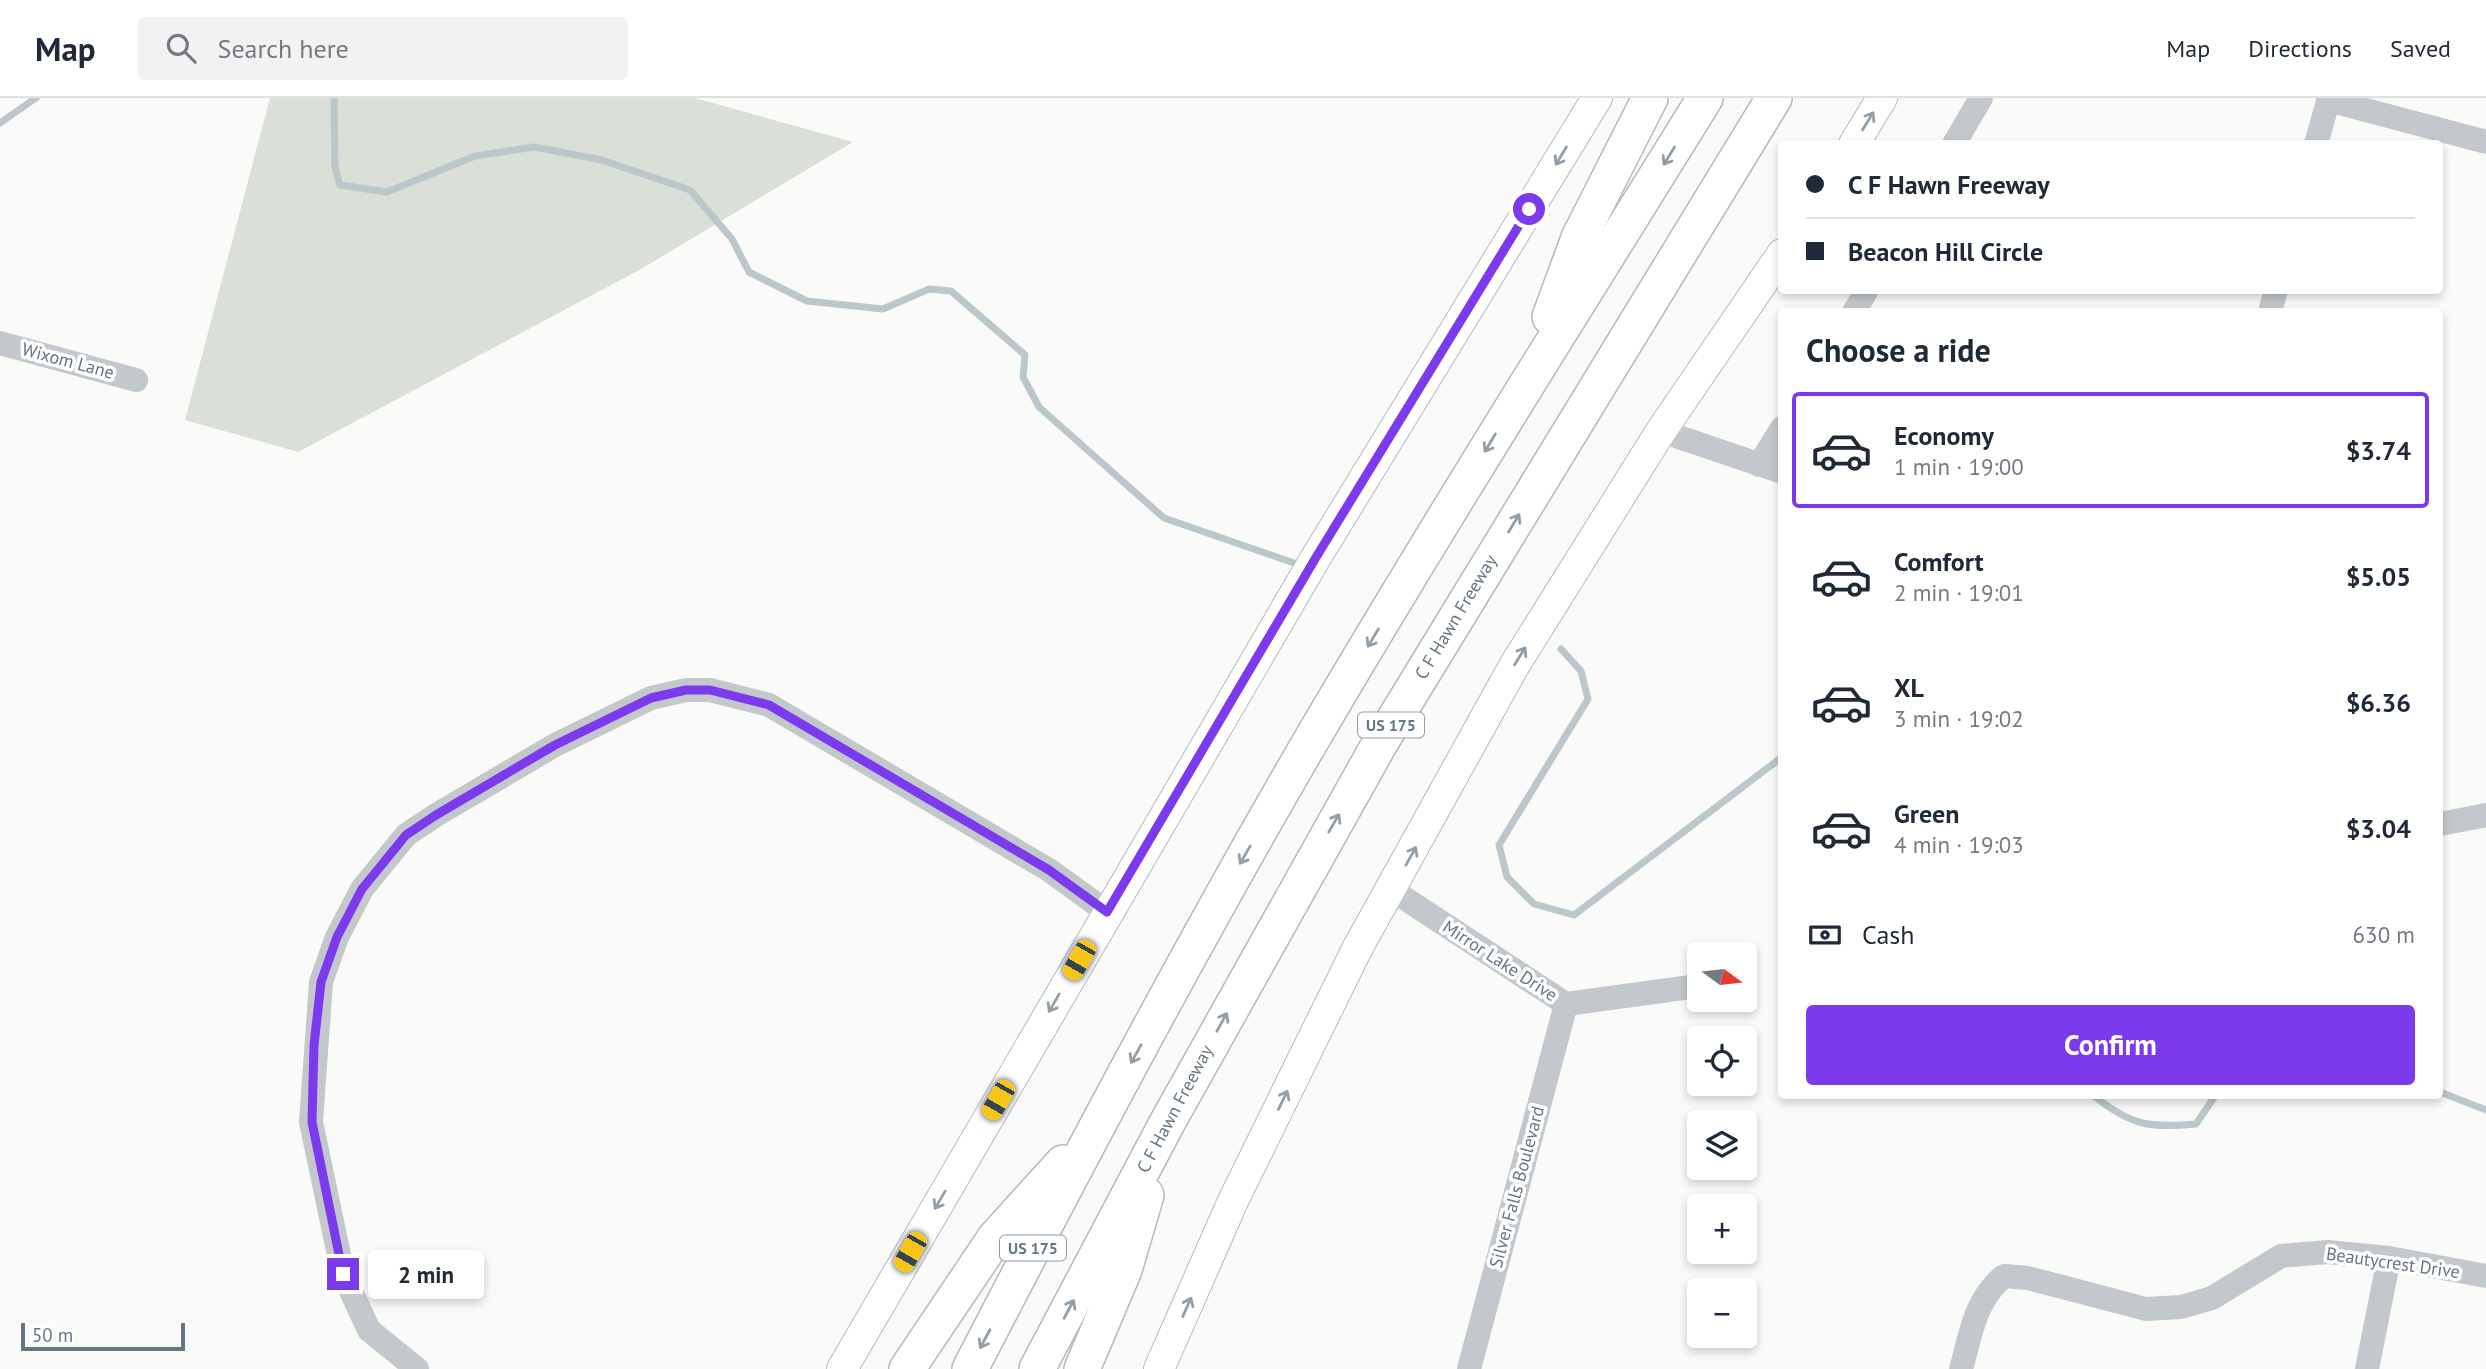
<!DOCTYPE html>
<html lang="en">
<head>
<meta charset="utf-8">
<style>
	:root { --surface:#fff; --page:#f2f2f3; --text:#1f2937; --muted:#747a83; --line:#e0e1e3; --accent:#7c3aed }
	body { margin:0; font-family:"PT Sans",sans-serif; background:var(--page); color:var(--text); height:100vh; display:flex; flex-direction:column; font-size:26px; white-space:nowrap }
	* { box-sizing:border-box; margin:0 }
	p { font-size:23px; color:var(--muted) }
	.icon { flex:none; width:38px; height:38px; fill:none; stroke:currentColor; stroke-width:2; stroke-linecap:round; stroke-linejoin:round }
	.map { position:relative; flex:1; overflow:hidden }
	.panel { position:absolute; left:1778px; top:210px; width:665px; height:791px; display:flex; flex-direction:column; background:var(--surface); border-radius:7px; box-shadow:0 4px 10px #0003 }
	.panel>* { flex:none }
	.top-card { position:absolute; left:1778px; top:42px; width:665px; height:154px; border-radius:7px; box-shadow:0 4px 10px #0003; display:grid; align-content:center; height:154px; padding:0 28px; background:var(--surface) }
	.needle { width:46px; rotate:105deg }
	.tools { position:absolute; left:1687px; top:844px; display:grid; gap:14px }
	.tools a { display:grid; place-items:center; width:70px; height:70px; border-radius:7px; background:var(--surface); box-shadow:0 4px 10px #0003; font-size:35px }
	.scale { position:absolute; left:21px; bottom:18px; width:164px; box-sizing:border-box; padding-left:7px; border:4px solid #657683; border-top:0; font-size:19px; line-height:24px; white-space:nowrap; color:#657683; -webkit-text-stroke:5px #fff; paint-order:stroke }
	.end { position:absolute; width:32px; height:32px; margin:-16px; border:9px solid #7c3aed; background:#fff; box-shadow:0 0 0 4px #fff }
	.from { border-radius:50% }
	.bubble { position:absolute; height:49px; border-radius:7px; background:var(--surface); box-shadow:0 4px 10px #0003; font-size:23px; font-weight:700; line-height:49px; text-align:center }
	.car { position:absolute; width:21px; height:42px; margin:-21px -10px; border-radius:9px; box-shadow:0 0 5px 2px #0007; background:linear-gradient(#f5c518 24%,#345 0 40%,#f5c518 0 76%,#345 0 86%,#f5c518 0) }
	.top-card b { display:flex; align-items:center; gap:24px; height:66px; font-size:26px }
	.top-card b+b { border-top:2px solid var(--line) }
	.top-card i { width:18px; height:18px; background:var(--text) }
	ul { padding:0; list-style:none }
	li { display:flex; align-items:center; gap:21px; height:116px; margin:0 14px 10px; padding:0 14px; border:4px solid transparent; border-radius:7px }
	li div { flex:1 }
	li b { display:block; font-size:26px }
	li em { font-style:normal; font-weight:700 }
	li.active { border-color:var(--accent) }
	li>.icon { width:63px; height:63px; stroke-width:1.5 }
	h2 { padding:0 28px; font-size:32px; line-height:84px }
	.pay { display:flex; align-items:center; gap:18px; height:77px; padding:0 28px; font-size:26px }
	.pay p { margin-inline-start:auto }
	.action { display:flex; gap:14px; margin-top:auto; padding:14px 28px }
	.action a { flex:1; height:80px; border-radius:7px; background:var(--accent); color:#fff; font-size:28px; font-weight:700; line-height:80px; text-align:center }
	header { display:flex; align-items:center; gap:42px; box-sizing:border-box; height:98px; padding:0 35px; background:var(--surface); border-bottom:2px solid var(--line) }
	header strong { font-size:33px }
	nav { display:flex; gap:38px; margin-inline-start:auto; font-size:24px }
	.search { width:490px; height:63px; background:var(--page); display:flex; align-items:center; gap:18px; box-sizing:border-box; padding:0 24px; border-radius:7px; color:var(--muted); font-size:26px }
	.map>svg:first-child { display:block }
	.green { fill:#dadfd7 }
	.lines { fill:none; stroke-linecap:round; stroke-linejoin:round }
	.stream { stroke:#bbc7cb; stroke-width:7 }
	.major-casing { stroke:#b5babe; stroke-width:32 }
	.highway-casing { stroke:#b4b9bd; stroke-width:38 }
	.minor { stroke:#c3c8cc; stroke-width:24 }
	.major { stroke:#fff; stroke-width:30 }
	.highway { stroke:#fff; stroke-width:35 }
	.oneway { stroke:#939fa8 }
	.route { stroke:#7c3aed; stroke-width:9 }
	.labels { text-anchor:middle; stroke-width:7; stroke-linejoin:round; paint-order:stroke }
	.shield { fill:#fff; stroke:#939fa8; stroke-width:2 }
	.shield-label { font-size:16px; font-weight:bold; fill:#657683 }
	.street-label { font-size:18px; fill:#657683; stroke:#fff }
</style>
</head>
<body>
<header>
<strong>Map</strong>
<div class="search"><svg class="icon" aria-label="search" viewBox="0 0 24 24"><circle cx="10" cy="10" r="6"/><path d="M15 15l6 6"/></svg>Search here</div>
<nav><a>Map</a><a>Directions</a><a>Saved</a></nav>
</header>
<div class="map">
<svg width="2486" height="1271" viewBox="0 0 2486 1271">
	<rect width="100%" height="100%" fill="#fafaf8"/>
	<!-- green -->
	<polygon class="green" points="270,0 695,0 853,44 641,171 298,354 185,322"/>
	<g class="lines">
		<!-- stream -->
		<g class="stream">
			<polyline points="334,0 335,69 340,87 387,94 475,58 534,49 602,62 690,92 732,141 749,174 807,203 883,211 929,191 951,193 1025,257 1023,279 1039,309 1164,420 1297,466"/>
			<polyline points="0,25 36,0"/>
			<polyline points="1561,551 1581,573 1588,601 1499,747 1507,779 1534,806 1574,817 1782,659"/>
			<polyline points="2440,994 2486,1012"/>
			<path d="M2094 998C2132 1028 2149 1030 2196 1026L2215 998"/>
		</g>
		<!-- major casing -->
		<g class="major-casing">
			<g id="major">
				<polyline points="1854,46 1882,0"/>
				<polyline points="842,1271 1315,461 1597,0"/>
				<polyline points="1159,1271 1233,1103 1357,851 1514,568 1661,333 1782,156"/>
			</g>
		</g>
		<!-- highway casing -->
		<g class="highway-casing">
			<g id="highway">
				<polyline points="1550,219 1579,140 1650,0"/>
				<polyline points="907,1271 995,1140 1063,1065"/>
				<path d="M970 1271C1084 1051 1200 831 1326 617 1449 409 1578 205 1705 0"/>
				<polyline points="1037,1271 1167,1025 1380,645 1774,0"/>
				<polyline points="1082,1271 1124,1172 1146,1097"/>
			</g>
		</g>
		<!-- minor -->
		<g class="minor">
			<polyline points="2328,2 2486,44"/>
			<polyline points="1954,46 1981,0"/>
			<polyline points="2316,46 2329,0"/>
			<polyline points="1854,214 1867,192"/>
			<polyline points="2270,214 2276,192"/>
			<polyline points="0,245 136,282"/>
			<polyline points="1661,333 1782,374"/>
			<polyline points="1759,367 1782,330"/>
			<polyline points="2440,726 2486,717"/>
			<polyline points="1392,792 1566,906 1698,888"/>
			<polyline points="417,1271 369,1232 343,1176 311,1024 321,884 337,839 362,791 406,737 436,717 555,647 651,600 686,592 710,592 769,607 1049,772 1107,814"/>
			<polyline points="1469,1271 1566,906"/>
			<path d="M1961 1271C1971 1236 1975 1201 2004 1178L2028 1180 2146 1211 2181 1209 2212 1200 2281 1158 2328 1154 2389 1160 2486 1178"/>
			<polyline points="2367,1271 2389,1160"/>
		</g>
		<!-- major -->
		<use href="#major" class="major"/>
		<!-- highway -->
		<use href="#highway" class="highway"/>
	</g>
	<!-- one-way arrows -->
	<defs><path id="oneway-shaft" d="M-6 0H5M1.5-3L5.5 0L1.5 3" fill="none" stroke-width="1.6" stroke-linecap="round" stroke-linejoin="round" transform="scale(1.75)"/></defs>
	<g class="oneway">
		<use href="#oneway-shaft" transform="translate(1868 23) rotate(-58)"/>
		<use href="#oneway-shaft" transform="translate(1561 58) rotate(121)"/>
		<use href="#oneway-shaft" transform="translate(1669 58) rotate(122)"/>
		<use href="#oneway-shaft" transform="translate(1490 345) rotate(121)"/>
		<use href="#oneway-shaft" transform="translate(1514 425) rotate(-59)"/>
		<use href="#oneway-shaft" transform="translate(1373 540) rotate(121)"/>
		<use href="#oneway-shaft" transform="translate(1520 558) rotate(-58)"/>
		<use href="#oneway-shaft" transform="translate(1334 725) rotate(-60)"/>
		<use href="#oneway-shaft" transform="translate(1245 757) rotate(120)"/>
		<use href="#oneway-shaft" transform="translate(1411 758) rotate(-61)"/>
		<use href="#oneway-shaft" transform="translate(1054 905) rotate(120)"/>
		<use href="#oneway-shaft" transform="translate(1222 924) rotate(-61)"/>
		<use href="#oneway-shaft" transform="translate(1136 956) rotate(119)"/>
		<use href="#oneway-shaft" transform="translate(1283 1002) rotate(-64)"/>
		<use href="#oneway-shaft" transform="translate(940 1102) rotate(120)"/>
		<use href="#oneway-shaft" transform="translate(1187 1209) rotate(-66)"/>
		<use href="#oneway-shaft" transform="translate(1069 1211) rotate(-62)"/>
		<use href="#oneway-shaft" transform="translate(985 1241) rotate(118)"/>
	</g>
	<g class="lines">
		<!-- route -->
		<polyline class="route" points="343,1176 312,1024 314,947 321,884 337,839 362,791 406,737 436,717 555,647 651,600 686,592 710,592 769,607 1049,772 1107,814 1315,461 1529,111"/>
	</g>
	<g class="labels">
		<!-- shield labels -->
		<g class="shield">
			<rect x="1358" y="614.5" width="66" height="25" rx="5"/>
			<rect x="1000" y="1137.5" width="66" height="25" rx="5"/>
		</g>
		<g class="shield-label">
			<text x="1391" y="633">US 175</text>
			<text x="1033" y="1156">US 175</text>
		</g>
		<!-- street labels -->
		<g class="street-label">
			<text transform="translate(68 263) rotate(15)" y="6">Wixom Lane</text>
			<text transform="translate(1456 519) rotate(-59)" y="6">C F Hawn Freeway</text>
			<text transform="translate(1500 863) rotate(33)" y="6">Mirror Lake Drive</text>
			<text transform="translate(1175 1011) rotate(-62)" y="6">C F Hawn Freeway</text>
			<text transform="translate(1517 1089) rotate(-75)" y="6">Silver Falls Boulevard</text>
			<text transform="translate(2393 1165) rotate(8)" y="6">Beautycrest Drive</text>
		</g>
	</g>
</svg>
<div class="tools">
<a><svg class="needle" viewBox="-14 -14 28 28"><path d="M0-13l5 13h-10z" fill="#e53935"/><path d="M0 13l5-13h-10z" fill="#747a83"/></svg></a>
<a><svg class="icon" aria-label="locate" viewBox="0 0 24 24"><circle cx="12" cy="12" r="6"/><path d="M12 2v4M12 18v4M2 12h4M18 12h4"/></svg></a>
<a><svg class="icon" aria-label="layers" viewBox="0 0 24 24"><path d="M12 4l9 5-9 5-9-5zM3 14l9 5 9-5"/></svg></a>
<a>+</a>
<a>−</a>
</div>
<div class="scale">50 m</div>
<i class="end from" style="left:1529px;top:111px"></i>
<i class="end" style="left:343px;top:1176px"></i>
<div class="bubble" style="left:368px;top:1152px;width:116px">2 min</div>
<i class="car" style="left:1079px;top:862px;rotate:210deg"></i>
<i class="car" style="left:998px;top:1002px;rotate:210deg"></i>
<i class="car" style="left:910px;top:1154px;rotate:210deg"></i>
<div class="top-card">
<b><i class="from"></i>C F Hawn Freeway</b>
<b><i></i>Beacon Hill Circle</b>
</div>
<section class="panel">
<h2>Choose a ride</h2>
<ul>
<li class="active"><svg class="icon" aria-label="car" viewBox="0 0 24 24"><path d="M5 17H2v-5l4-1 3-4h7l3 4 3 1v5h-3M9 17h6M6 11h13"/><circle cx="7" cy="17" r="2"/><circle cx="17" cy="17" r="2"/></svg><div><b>Economy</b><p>1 min · 19:00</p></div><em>$3.74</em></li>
<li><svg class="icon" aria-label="car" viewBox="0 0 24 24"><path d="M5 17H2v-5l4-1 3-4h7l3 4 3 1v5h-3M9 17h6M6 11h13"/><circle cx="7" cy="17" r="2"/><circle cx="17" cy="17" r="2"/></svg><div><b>Comfort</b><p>2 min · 19:01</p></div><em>$5.05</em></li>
<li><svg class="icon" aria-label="car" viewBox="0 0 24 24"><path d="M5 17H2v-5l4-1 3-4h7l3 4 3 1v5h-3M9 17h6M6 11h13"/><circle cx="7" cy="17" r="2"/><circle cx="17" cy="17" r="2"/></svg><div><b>XL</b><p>3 min · 19:02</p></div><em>$6.36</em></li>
<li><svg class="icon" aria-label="car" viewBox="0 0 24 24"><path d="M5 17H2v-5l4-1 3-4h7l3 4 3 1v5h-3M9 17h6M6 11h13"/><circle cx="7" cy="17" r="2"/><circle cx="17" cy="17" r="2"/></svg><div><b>Green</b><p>4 min · 19:03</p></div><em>$3.04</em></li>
</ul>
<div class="pay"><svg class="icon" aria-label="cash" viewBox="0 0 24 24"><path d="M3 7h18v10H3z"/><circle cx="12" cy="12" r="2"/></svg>Cash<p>630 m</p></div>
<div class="action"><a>Confirm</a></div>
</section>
</div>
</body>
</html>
